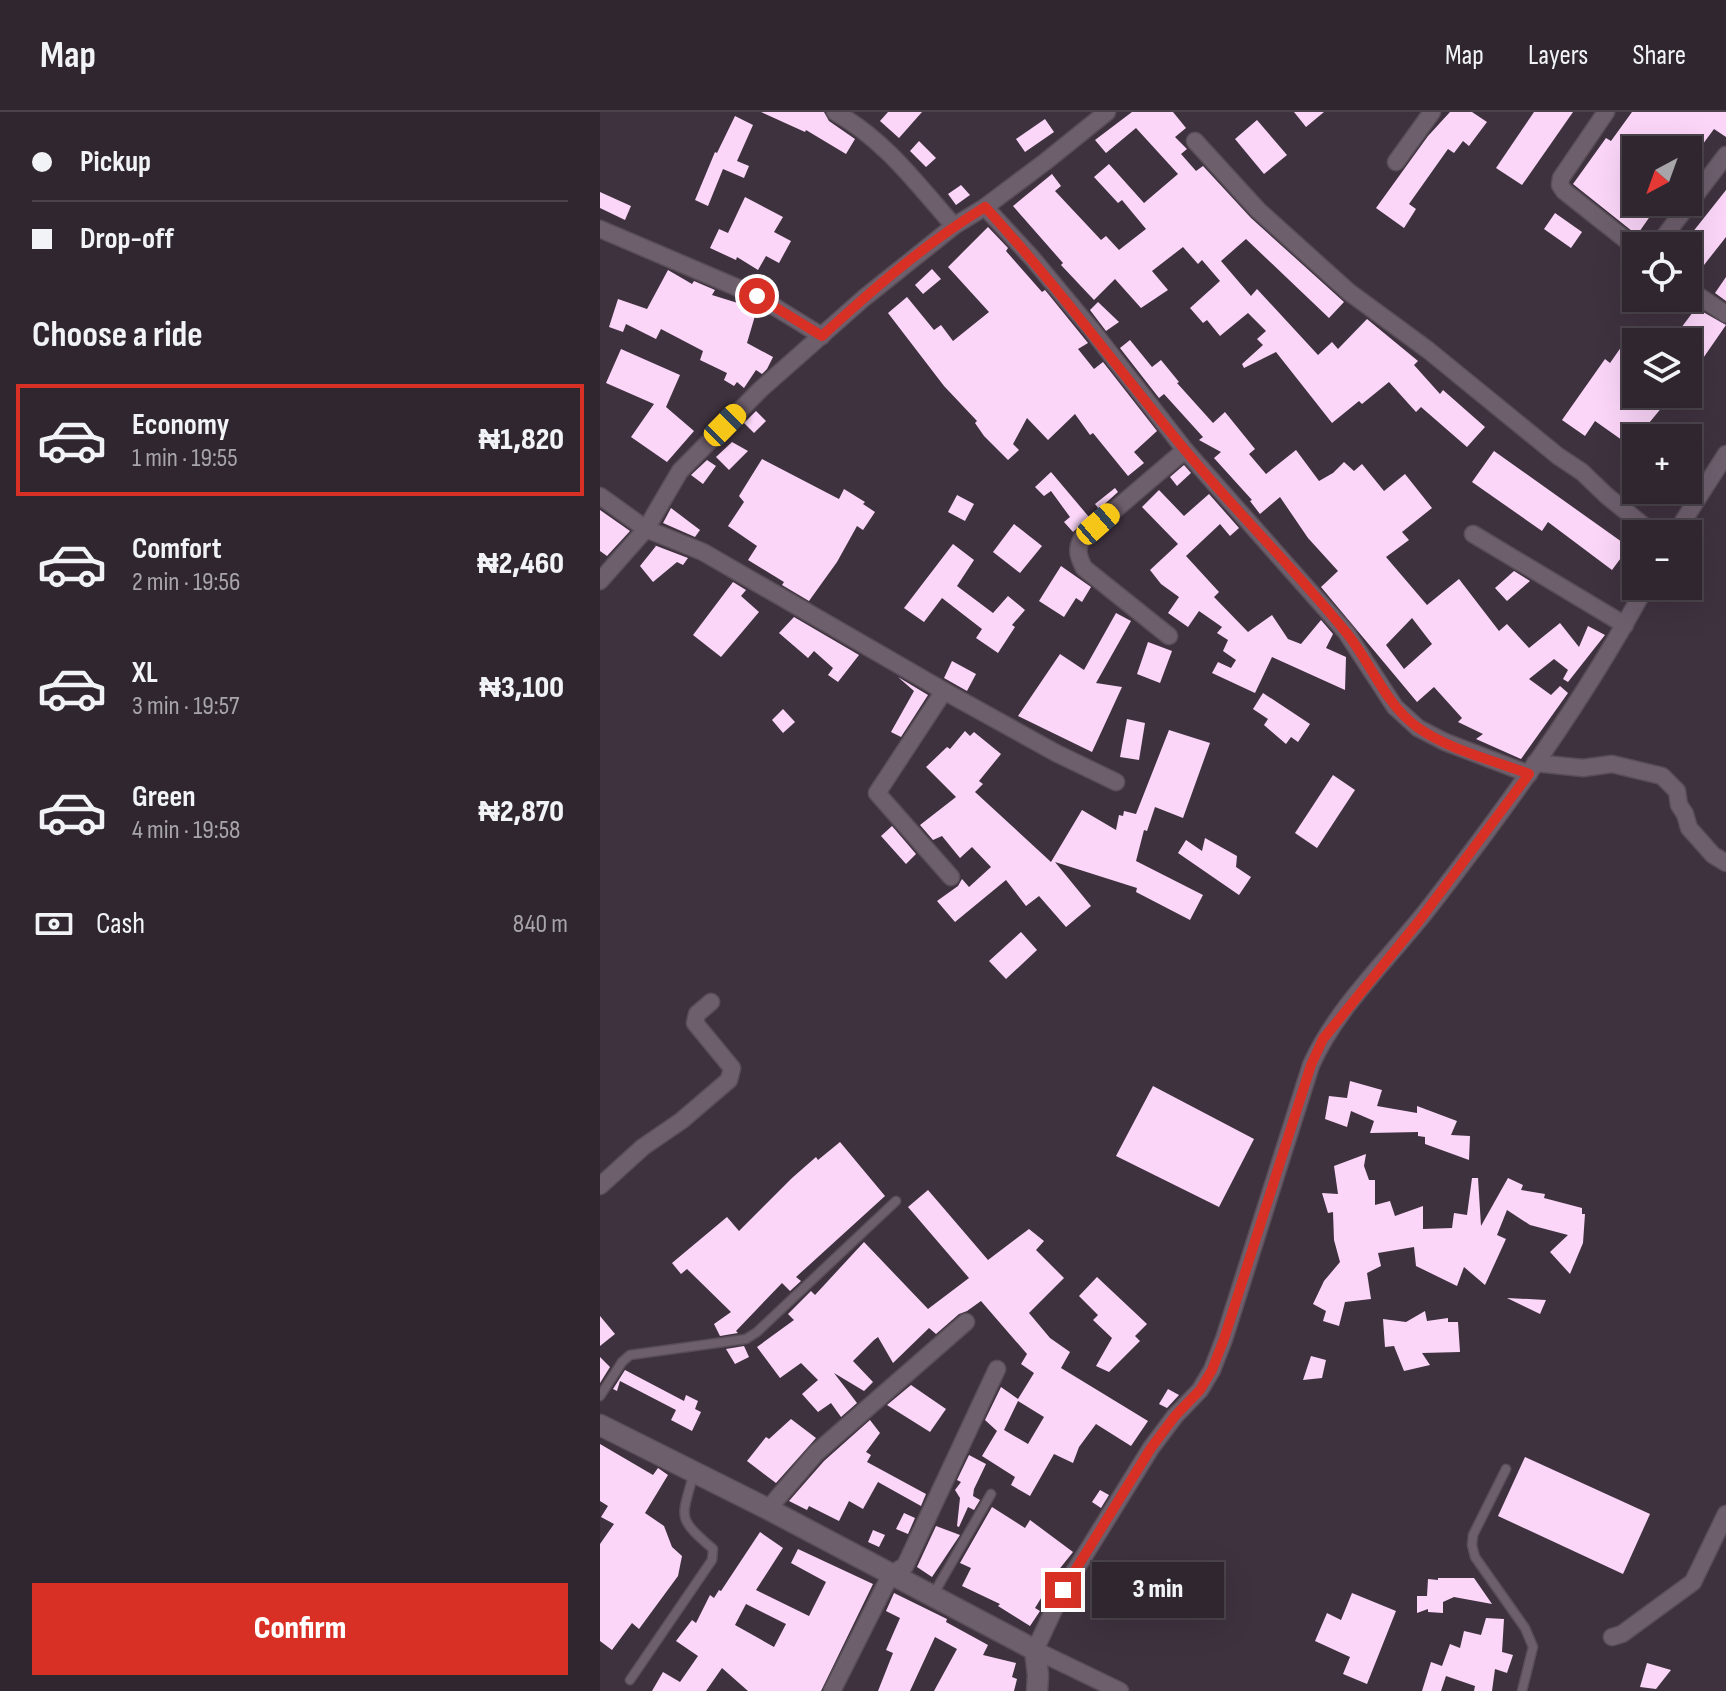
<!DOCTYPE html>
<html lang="en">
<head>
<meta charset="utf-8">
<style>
	:root { --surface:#2f262f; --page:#3b323b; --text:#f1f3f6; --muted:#a7a5aa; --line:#4a434b; --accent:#d93025 }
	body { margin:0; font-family:"Sofia Sans Condensed",sans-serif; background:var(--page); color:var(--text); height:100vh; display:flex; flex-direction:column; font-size:30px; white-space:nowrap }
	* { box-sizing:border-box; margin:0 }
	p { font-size:26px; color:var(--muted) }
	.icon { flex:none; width:44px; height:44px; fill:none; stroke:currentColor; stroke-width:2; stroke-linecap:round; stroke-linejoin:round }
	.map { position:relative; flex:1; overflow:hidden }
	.details { display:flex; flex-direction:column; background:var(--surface); width:600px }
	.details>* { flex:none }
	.hud { display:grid; align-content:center; height:176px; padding:0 32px; background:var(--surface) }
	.needle { width:52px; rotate:221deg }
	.buttons { position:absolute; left:1022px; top:24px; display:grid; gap:16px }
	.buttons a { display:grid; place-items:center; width:80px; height:80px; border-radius:0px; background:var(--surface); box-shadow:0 8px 32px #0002,0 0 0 2px var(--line); font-size:40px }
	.end { position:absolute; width:36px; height:36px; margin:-18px; border:10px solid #d93025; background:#fff; box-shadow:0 0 0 4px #fff }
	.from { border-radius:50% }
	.bubble { position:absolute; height:56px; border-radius:0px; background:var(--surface); box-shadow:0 8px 32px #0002,0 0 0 2px var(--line); font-size:26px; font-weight:800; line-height:56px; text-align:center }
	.car { position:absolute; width:24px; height:48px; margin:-24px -12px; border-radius:10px; box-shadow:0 0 6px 2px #0007; background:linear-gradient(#f5c518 24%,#345 0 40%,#f5c518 0 76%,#345 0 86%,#f5c518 0) }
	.hud b { display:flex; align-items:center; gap:28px; height:76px; font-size:30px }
	.hud b+b { border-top:2px solid var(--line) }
	.hud i { width:20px; height:20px; background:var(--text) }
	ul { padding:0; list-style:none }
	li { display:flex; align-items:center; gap:24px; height:112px; margin:0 16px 12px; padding:0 16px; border:4px solid transparent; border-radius:0px }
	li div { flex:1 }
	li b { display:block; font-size:30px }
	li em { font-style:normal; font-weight:800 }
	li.current { border-color:var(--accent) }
	li>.icon { width:72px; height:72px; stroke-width:1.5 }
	h2 { padding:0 32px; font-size:36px; line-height:96px }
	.pay { display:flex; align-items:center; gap:20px; height:88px; padding:0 32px; font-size:30px }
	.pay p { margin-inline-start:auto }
	.action { display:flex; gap:16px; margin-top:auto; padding:16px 32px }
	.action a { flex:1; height:92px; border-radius:0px; background:var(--accent); color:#fff; font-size:32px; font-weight:800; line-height:92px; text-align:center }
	header { display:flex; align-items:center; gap:48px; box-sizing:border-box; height:112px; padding:0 40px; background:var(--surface); border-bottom:2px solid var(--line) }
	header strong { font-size:38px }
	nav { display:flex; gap:44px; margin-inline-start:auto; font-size:28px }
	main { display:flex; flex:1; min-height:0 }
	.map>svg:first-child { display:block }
	.building { fill:#fbd6f9; fill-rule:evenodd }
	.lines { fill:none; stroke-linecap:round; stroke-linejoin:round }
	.service-casing { stroke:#594e58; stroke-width:11 }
	.minor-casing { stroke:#594e58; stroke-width:19 }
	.tertiary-casing { stroke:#594e58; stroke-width:23 }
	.service { stroke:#6e5f6d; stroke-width:8 }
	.minor { stroke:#6e5f6d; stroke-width:16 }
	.tertiary { stroke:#6e5f6d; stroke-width:20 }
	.route { stroke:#d93025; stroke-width:10 }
</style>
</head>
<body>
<header>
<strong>Map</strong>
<nav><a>Map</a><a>Layers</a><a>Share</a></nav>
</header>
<main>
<section class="details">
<div class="hud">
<b><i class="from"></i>Pickup</b>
<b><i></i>Drop-off</b>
</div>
<h2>Choose a ride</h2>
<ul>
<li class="current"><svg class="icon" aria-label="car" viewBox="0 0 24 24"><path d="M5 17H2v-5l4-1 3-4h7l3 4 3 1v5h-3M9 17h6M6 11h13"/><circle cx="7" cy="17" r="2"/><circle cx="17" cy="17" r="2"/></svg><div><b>Economy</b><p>1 min · 19:55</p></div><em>₦1,820</em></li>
<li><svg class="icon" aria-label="car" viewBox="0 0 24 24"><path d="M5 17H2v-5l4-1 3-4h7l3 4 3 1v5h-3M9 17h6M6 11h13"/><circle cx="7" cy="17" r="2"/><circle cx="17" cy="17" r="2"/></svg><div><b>Comfort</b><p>2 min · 19:56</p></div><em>₦2,460</em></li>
<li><svg class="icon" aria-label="car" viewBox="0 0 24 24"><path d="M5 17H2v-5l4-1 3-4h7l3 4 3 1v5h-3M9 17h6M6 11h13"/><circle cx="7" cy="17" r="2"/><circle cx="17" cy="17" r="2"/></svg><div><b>XL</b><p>3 min · 19:57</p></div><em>₦3,100</em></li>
<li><svg class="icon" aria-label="car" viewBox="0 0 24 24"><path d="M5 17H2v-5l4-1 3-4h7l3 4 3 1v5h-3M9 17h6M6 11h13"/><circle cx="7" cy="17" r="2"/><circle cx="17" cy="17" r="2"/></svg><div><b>Green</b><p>4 min · 19:58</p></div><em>₦2,870</em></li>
</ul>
<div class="pay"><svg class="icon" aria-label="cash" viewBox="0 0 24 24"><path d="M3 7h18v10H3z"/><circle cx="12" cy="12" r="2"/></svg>Cash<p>840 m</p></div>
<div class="action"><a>Confirm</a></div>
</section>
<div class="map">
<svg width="1126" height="1579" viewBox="0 0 1126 1579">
	<rect width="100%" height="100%" fill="#3f323f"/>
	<!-- building -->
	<g class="building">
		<polygon points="161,0 224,0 229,9 255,27 246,42 206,18 205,20"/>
		<polygon points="288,0 322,0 299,26 280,9"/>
		<polygon points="532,0 573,0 586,16 575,25 587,37 581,42 596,59 603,54 651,106 744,190 729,206 646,127 621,149 651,184 657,177 718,243 732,230 738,237 767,207 818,249 814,253 840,282 843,278 885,315 867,335 821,295 816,300 789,270 762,292 759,289 732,311 676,240 644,256 642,252 663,233 657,227 666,219 648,201 620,224 607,208 603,211 590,196 620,169 602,148 598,152 583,135 552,159 568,178 541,196 515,167 494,188 461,153 463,151 413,94 452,62 461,74 455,79 501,128 506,124 519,138 546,117 522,88 518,91 494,65 509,52 544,91 578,62 536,16 506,41 495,28"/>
		<polygon points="694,0 724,0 706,15"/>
		<polygon points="850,0 872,0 887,10 869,34 863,29 854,41 848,37 809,92 816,97 804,116 776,96 828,24"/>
		<polygon points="934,0 973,0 922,73 896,56"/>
		<polygon points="1032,0 1126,0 1126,25 1114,17 1097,40 1094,37 1036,38 1036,90 1060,90 1037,123 973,72 1006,26 1011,29"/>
		<polygon points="135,4 153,13 137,49 149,54 144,66 123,57 108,94 95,88 115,40 117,41"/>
		<polygon points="445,7 454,20 425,40 416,27"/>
		<polygon points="657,8 687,43 664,62 635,27"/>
		<polygon points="319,29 336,46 326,55 310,39"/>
		<polygon points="361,73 370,83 356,93 348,82"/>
		<polygon points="1126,78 1126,125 1093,167 1088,166 1088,126"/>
		<polygon points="0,80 31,94 25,108 0,96"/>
		<polygon points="145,85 183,105 174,120 191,129 179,151 166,144 158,158 137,145 136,148 110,136 119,117 128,121"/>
		<polygon points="955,101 982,120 971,136 944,117"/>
		<polygon points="388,115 408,136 406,139 442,180 445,178 488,231 478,237 494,257 503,250 557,319 534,340 544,351 528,364 493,321 490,323 475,302 448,328 427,306 413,332 419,338 408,348 384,324 375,311 377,309 344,274 288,201 307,185 334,218 341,213 353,229 389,200 348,155"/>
		<polygon points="332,157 341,167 323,182 315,173"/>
		<polygon points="68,158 92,172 94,169 115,178 112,183 157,197 147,231 173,245 167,257 162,262 156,258 144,276 137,270 134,274 124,268 127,261 100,248 103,239 61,217 56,227 26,212 23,220 9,215 18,187 47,197"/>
		<polygon points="1126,165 1126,189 1115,181"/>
		<polygon points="498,190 519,210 506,219 490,198"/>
		<polygon points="1096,196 1126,213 1088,268 1088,227 1078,220"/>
		<path d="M530 228 552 255 561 248 579 270 577 271 613 311 625 300 655 337 649 342 666 362 696 338 719 369 733 361 744 350 754 359 762 352 784 379 805 362 832 396 802 420 809 428 786 445 827 493 859 467 899 519 907 512 929 536 960 511 979 535 988 514 1005 523 968 570 963 567 968 558 954 547 929 567 951 583 960 574 968 581 921 647 876 627 883 622 858 610 862 606 834 575 817 590 721 475 738 459 708 426 680 385 660 402 650 389 652 388 614 346 621 340 599 328 603 325 564 282 559 286 520 236ZM812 506 832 532 804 557 786 533Z"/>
		<polygon points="1024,231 1036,240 1036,282 1060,282 1068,288 1049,311 1054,314 1045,326 1036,326 1036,338 995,309 985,324 962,308 1005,247 1010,251"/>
		<polygon points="21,237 80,263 66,295 94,319 67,350 31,325 54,292 6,271"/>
		<polygon points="156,299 166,309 154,321 144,311"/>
		<polygon points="132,330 148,339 129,358 116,345"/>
		<polygon points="894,339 1029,435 1012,458 948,410 942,419 872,370"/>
		<polygon points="162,347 239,387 244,377 265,390 263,392 275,400 263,418 257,414 237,450 209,489 182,473 184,470 148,448 157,434 128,414 144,390 139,384"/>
		<polygon points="107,348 116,354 103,372 91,363"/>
		<polygon points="584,353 591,361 577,374 570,365"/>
		<polygon points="451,360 489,405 473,420 464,410 470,405 451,379 444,384 435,375"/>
		<polygon points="515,376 518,380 499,397 495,392"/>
		<polygon points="559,378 584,404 609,382 639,416 630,424 620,412 586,444 619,480 614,485 648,520 672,503 688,527 701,532 721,508 733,522 726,536 746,545 745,578 672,545 655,581 612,561 618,550 631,556 636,548 623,539 628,528 617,521 622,515 599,499 588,515 568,501 579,485 561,472 550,458 578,432 542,395"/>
		<polygon points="357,383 374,392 365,409 348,400"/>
		<polygon points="71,396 100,418 95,425 63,411"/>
		<polygon points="0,398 30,419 7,444 0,439"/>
		<polygon points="414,412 442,434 420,461 393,440"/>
		<polygon points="353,432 374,448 357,474 393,501 408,484 425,498 412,513 415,515 398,541 376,526 382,517 342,486 324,510 304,496"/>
		<polygon points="54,433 88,446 83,453 77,450 53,470 40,454 56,434"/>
		<polygon points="461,454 491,475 482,490 476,486 464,505 439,489"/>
		<polygon points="914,459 930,469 907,489 895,476"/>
		<polygon points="133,470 146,478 141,484 159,500 121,545 93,523"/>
		<polygon points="516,501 531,509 496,571 522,575 492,640 418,604 460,542 484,558"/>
		<polygon points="194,505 259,543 238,570 228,563 233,556 214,539 208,546 179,521"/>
		<polygon points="548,530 572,539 560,571 537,562"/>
		<polygon points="352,549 376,562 367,579 344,566"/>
		<polygon points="298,565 328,583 301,625 291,620 314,579"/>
		<polygon points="663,581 710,612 698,630 691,625 686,632 664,613 668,607 653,597"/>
		<polygon points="183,597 195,610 183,621 172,608"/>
		<polygon points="527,607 545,611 539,648 520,645"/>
		<polygon points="569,618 610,631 583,706 555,695 547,719 544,718 536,749 603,783 590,808 536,780 537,776 455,750 491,794 466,815 439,784 426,794 406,768 355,810 337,789 358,774 362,767 369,775 391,755 372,735 360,746 342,724 333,728 320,713 356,685 326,655 347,635 350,637 365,619 370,624 374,620 401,642 379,669 383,672 375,680 451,750 482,698 516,718 519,703 523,704 524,699 536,702"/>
		<polygon points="733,663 755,678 717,736 695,721"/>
		<polygon points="292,714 316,742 306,752 281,724"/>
		<polygon points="605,726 637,744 636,755 651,765 639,783 578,741 586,728 602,739"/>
		<polygon points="421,820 437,838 406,867 389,849"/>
		<polygon points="750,969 782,978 777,994 817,1001 817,994 857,1009 851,1023 870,1024 869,1048 825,1032 825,1025 818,1024 818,1020 770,1021 774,1009 751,999 747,1015 725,1007 729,984 747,986"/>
		<polygon points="553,974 654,1027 619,1095 516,1044"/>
		<polygon points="240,1030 285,1084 196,1165 201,1169 190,1179 182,1171 136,1219 138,1221 120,1224 114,1212 131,1200 87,1157 81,1162 72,1151 127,1105 139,1119 192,1066 216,1045 218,1048"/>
		<polygon points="766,1042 764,1054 769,1068 775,1068 775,1093 790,1089 795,1104 823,1094 823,1117 852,1116 854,1101 867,1103 872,1066 878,1066 881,1114 908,1066 923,1073 921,1078 945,1082 944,1086 982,1096 982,1102 985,1102 983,1131 970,1162 950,1140 968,1123 930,1113 907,1098 897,1123 906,1127 885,1173 864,1155 857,1174 816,1154 814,1135 778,1141 781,1154 767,1161 771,1187 745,1190 739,1214 723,1209 726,1199 713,1192 724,1169 740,1150 734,1128 733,1100 728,1101 722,1081 738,1082 734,1054"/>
		<path d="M328 1078 388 1148 429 1117 444 1129 436 1138 464 1166 429 1201 450 1226 470 1240 461 1256 548 1309 531 1334 496 1312 479 1335 473 1351 454 1342 430 1384 411 1373 415 1365 382 1344 397 1319 385 1308 401 1275 418 1287 434 1261 421 1252 427 1242 381 1189 367 1199 359 1202 336 1222 329 1216 293 1251 278 1225 274 1228 253 1249 273 1270 264 1279 234 1261 257 1291 241 1305 231 1291 218 1300 202 1282 218 1268 201 1251 180 1266 157 1235 194 1208 188 1202 211 1179 215 1183 264 1130 328 1197 369 1166 308 1095ZM418 1289 444 1305 428 1332 404 1318Z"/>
		<polygon points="497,1165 547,1212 535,1224 540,1229 509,1260 496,1254 512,1226 493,1208 498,1203 479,1184"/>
		<polygon points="907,1186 946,1188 940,1202"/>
		<polygon points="825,1199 827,1209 848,1206 848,1210 858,1210 860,1240 822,1241 830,1253 804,1259 794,1234 785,1235 783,1207 806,1210"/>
		<polygon points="0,1204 15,1222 0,1234"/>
		<polygon points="144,1234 149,1245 135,1252 126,1237"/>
		<polygon points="711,1244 726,1248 722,1266 703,1268"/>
		<polygon points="0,1245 10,1255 0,1271"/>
		<polygon points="25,1258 84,1289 86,1283 98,1289 95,1297 101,1300 92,1319 71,1308 76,1298 20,1269 17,1279 13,1277"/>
		<polygon points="311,1273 346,1297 330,1320 287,1293"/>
		<polygon points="568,1277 579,1283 567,1296 559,1292"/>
		<polygon points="191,1307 216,1326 176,1371 147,1349 166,1325 169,1327"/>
		<polygon points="270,1308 280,1321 266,1340 271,1343 267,1350 326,1382 321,1394 278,1370 263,1397 249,1389 239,1409 209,1394 207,1398 189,1389 224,1349"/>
		<polygon points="0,1332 53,1363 58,1356 68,1363 45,1401 64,1414 72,1435 82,1444 78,1464 39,1517 32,1511 12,1538 0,1529 0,1432 14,1412 1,1405 8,1394 0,1389"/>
		<polygon points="369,1343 386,1352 374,1377 373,1384 380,1388 374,1398 368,1395 359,1415 357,1414 360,1386 355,1378 361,1370 357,1368"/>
		<polygon points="925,1345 1050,1402 1023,1462 898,1404"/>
		<polygon points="500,1378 509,1383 501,1396 492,1390"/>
		<polygon points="392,1395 425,1416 430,1408 473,1440 457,1460 435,1496 440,1499 430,1514 398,1494 400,1492 362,1474 371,1456 360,1451"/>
		<polygon points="304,1401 315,1406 308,1422 296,1417"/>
		<polygon points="336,1414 360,1423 332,1465 317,1455"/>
		<polygon points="273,1418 285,1423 279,1435 268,1430"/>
		<path d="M160 1420 183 1436 156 1478 209 1504 226 1470 191 1451 198 1437 273 1472 221 1579H148L122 1556 106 1579H52L63 1560 80 1570 98 1544 76 1529 92 1508 96 1511 110 1483 114 1486 119 1478 121 1479ZM146 1492 186 1512 174 1535 135 1513Z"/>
		<polygon points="838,1466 874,1466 892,1492 854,1485 843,1490 843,1501 828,1500 828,1497 817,1501 817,1484 827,1484 828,1467 838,1468"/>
		<polygon points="294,1481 347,1507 346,1510 388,1533 383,1543 416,1551 412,1565 417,1567 414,1579 334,1579 357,1537 335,1525 310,1579 278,1579 293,1541 286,1538 300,1506 286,1499"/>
		<polygon points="752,1481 796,1499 767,1572 743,1562 750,1545 715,1529 727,1501 741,1508"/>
		<polygon points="886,1506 904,1507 902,1540 913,1543 907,1561 895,1557 892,1579 874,1579 875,1574 846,1564 841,1579 822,1579 831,1550 842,1554 850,1532 860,1536 864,1519 881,1523"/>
		<polygon points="1047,1551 1071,1558 1056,1577 1040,1575"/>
	</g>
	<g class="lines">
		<!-- service casing -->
		<g class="service-casing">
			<g id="service">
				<polyline points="0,1284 22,1250 30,1243 146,1227 157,1220 296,1089"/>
				<polyline points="906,1357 873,1423 872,1433 875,1445 925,1516 933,1535 922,1579"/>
				<polyline points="333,1483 391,1382"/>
				<path d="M30 1568 112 1448 113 1437C75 1404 82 1407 94 1360"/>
			</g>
		</g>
		<!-- minor casing -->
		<g class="minor-casing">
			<g id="minor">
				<path d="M235 0C286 29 316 71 354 114"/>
				<polyline points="1006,0 961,66 960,73 964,79 1036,136"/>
				<polyline points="595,29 658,98 749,180 828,238 958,344 982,360 1007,384 1054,422"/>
				<polyline points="796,50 832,0"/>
				<polyline points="385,95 432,146 491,217 585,338 746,520 795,595 818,616 845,630 929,662"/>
				<polyline points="0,117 157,184 222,224"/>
				<polyline points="1057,134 1126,43"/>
				<polyline points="1088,177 1126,202"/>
				<polyline points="0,384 46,417 103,440 344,579 456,641 516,670"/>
				<polyline points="873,422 1025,513"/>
				<polyline points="1075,422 1126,342"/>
				<polyline points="0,469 46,417 80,359 161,277 264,186 354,114 385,95 445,50 507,0"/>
				<path d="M569 524 484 456C478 444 476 438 482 426L585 338"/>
				<polyline points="344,579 277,681 351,765"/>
				<polyline points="935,651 983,656 1012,652 1062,664 1077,679 1079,693 1085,702 1089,716 1113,743 1126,751"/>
				<polyline points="0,1074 43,1035 81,1009 129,968 132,956 95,911 97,902 111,890"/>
				<polyline points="168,1397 216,1341 366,1210"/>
				<polyline points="1012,1525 1022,1522 1093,1470 1126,1402"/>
				<polyline points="232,1579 291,1462 305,1454 397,1257"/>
				<path d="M520 1579 435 1538 463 1478 551 1336 575 1304 600 1278 612 1258 624 1227 711 953C738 893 791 845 831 793 909 692 985 587 1046 474"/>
			</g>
		</g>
		<!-- tertiary casing -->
		<g class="tertiary-casing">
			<polyline id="tertiary" points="0,1313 168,1397 435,1538 438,1563 437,1579"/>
		</g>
		<!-- service -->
		<use href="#service" class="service"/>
		<!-- minor -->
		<use href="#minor" class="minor"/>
		<!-- tertiary -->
		<use href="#tertiary" class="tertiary"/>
	</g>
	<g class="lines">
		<!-- route -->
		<path class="route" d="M157 184 222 224C273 177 326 131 385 95 456 172 518 257 585 338 636 400 695 457 745 519 771 550 784 591 817 615 849 638 893 648 929 662L819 809 723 927 711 953 624 1227 612 1258 600 1278 575 1304 551 1336 463 1478"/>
	</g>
</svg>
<div class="buttons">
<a><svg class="needle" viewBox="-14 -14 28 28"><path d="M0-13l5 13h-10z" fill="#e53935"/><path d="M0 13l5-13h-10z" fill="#a7a5aa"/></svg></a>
<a><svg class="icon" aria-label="locate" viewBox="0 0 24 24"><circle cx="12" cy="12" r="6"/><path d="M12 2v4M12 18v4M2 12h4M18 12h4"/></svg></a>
<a><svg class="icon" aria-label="layers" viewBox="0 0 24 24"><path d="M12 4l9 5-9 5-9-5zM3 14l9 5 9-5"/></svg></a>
<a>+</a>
<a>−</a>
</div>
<i class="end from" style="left:157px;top:184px"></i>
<i class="end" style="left:463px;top:1478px"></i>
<div class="bubble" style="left:492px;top:1450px;width:132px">3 min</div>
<i class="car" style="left:125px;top:313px;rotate:45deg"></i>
<i class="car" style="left:498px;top:412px;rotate:49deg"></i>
</div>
</main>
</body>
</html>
